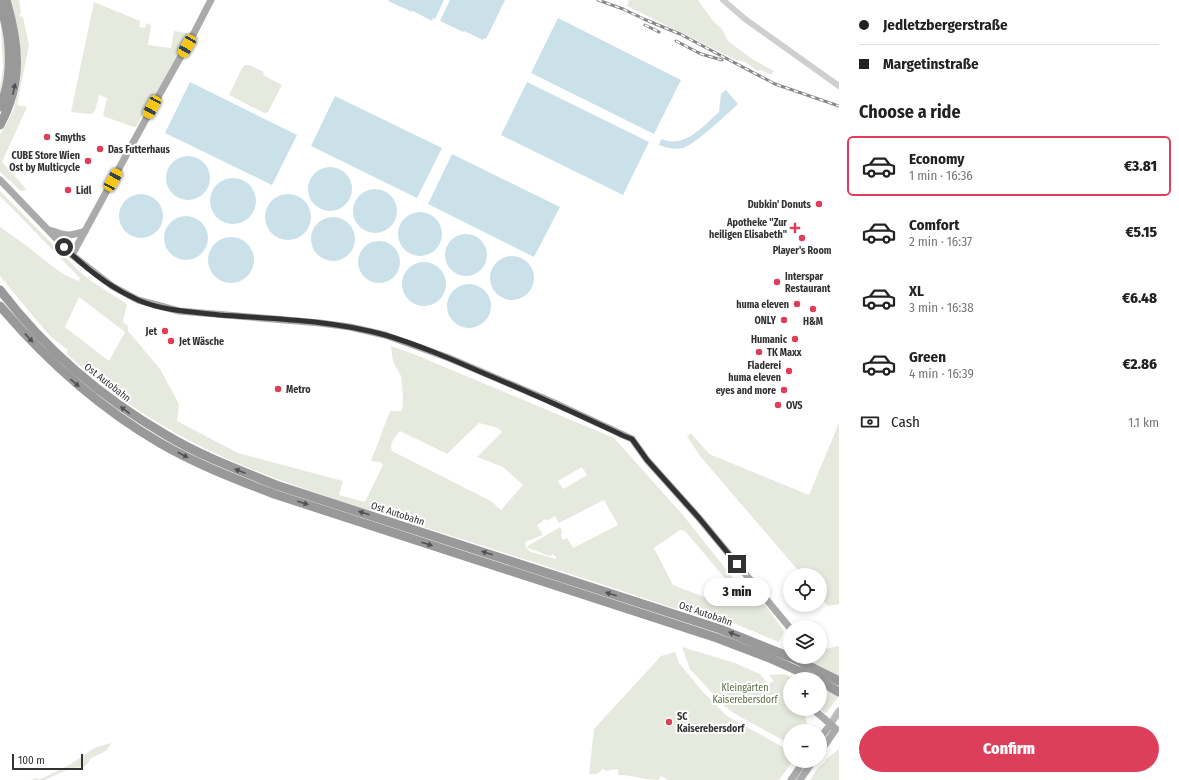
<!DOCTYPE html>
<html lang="en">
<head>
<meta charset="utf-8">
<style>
	:root { --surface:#fff; --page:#f2f2f2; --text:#222; --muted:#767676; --line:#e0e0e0; --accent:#dd3f5b }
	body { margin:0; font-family:"Fira Sans Condensed",sans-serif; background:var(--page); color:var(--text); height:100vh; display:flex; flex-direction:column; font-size:15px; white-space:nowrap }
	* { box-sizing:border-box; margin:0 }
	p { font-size:13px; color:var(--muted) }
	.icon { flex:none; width:22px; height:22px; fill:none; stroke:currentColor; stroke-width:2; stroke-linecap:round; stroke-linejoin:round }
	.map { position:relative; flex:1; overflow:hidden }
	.sheet { display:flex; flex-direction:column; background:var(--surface); width:340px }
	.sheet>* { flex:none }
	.hud { display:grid; align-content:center; height:88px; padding:0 20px; background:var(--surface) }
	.buttons { position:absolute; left:783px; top:568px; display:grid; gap:8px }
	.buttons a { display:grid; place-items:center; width:44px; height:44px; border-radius:50%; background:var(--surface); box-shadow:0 2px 6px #0003; font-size:20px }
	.scale { position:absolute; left:12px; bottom:10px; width:71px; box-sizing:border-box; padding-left:4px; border:2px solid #323232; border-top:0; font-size:11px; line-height:14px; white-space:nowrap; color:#323232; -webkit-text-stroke:3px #fff; paint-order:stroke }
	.end { position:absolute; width:18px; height:18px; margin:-9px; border:5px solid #323232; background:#fff; box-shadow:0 0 0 2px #fff }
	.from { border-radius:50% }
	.bubble { position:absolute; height:28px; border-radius:14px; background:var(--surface); box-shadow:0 2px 6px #0003; font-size:13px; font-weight:800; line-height:28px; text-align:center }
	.car { position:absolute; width:12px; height:24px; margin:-12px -6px; border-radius:5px; box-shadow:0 0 3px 1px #0007; background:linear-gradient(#f5c518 24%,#345 0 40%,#f5c518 0 76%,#345 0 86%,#f5c518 0) }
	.hud b { display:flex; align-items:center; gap:14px; height:38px; font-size:15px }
	.hud b+b { border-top:1px solid var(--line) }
	.hud i { width:10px; height:10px; background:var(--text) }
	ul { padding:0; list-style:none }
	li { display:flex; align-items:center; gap:12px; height:60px; margin:0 8px 6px; padding:0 12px; border:2px solid transparent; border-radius:6px }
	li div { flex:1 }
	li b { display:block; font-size:15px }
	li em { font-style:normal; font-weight:800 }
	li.on { border-color:var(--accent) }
	li>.icon { width:36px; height:36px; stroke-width:1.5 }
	h2 { padding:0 20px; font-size:18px; line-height:48px }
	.pay { display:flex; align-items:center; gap:10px; height:44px; padding:0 20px; font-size:15px }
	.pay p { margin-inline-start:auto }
	.button { display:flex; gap:8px; margin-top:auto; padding:8px 20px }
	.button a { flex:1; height:46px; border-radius:24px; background:var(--accent); color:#fff; font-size:16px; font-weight:800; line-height:46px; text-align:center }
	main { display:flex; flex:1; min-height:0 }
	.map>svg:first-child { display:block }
	.green { fill:#e6eade; fill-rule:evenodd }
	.water { fill:#cbe1ea }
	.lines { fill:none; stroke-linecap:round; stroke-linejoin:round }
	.tertiary { stroke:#cfcfcf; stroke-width:6 }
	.secondary { stroke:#bcbcbc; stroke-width:7 }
	.primary { stroke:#aaa; stroke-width:7 }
	.motorway { stroke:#999; stroke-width:9 }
	.rail-casing { stroke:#878787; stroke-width:3 }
	.rail { stroke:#fff; stroke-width:1.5; stroke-dasharray:4.5; stroke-linecap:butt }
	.motorway-bridge { stroke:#999; stroke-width:9 }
	.oneway { fill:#515151 }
	.route { stroke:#323232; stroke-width:5 }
	.poi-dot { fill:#dd3f5b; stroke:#fff; stroke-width:1.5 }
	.labels { text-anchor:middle; stroke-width:4; stroke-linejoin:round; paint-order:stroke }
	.poi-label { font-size:10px; font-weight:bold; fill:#323232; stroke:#fff; text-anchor:start }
	.street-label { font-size:10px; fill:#323232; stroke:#fff }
	.park-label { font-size:10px; fill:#596c40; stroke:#fff }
</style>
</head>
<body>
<main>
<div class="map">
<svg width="839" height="780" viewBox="0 0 839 780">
	<rect width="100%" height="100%" fill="#fff"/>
	<!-- green -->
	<g class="green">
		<polygon points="8,0 19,0 21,12 19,16 23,17 29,45 17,105 27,107 2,162 26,189 24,191 21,191 0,172 0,134 6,125 14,109 18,90 20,75"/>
		<polygon points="629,0 698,0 713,21 722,29 728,41 752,59 774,71 771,75 761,70 757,71 745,62 736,60 627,6"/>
		<polygon points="94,2 140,21 139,27 145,28 146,23 151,25 148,45 171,48 174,31 187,33 189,36 158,92 152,100 150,99 137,126 134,127 103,116 107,98 99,95 95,111 91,114 71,112"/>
		<polygon points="0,13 7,67 0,102 0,87 3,67"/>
		<polygon points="245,65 250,65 264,72 263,75 282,85 268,112 264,113 229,95 242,68"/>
		<path d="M0 191 78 270 91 281 127 304 123 322 128 326V331L160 369 179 404 177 421 238 453 343 481 339 495 365 502 383 465 380 462 371 461 390 411H402L403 396 401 376 393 362 391 346 416 355 614 438 682 514 733 578 743 588 759 598 765 605 784 631 779 642 697 608 695 615 685 612C597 582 508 554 420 526 353 505 285 485 221 456 164 430 112 396 66 353L68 350 52 338 37 321 0 276V227C11 235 22 242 33 251 48 262 60 275 79 281L80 278 0 196ZM79 297 125 332 109 361 65 327ZM479 423 498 428 502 432 477 457 503 467 523 485 501 510 491 501 392 451C389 443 395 437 400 431L447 454ZM582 467 587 475 563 489 558 481ZM604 500 618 525 573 548 567 538 563 540 561 536 562 531 560 527 526 547 549 556 553 554 556 557V559L531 552 526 548 525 542 543 535 537 525 542 522V521L546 519 547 521 555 516 559 523ZM680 530 685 531 740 596 727 603H720L673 585 654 548Z"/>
		<polygon points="839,423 839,604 828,606 820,596 820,575 802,575 700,456 687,436 691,433 709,454 809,495"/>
		<polygon points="839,646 839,696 827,712 825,713 820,709 820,679 807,679 810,657 820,657 820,650"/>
		<polygon points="682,647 735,663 760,674 768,684 774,681 769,675 784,674 793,678 790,679 790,709 803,709 809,731 790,731 790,744 735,714 724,706 690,669"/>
		<path d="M675 652 679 663 703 692 727 716 790 751V761H793L779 780H668L661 776 658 780C645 780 632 775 618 775V769L606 771 603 769 597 774H589L594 729 661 656Z"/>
		<path d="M111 743C109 751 98 755 91 758L88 763 84 767 71 768 45 780H31L37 778 39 780 71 764 94 748Z"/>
		<polygon points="839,749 839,780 810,780 818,768 826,761 825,760"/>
	</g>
	<!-- water -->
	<g class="water">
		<polygon points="389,0 444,0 435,19 433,18 432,21 413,11 412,12 388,1"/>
		<polygon points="450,0 505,0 486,39 484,38 483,40 464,31 463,32 440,21"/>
		<polygon points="558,18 681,80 654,134 531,73"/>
		<polygon points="190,82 297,135 272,185 165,133"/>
		<polygon points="527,82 649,142 623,195 501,135"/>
		<path d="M726 90 738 104C726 115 697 143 683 148 675 150 667 148 659 145L661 139C685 149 703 126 719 112L721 94Z"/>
		<polygon points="335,96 442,148 417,198 311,146"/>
		<polygon points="452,154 560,207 534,257 428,204"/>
		<circle cx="188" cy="178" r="22"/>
		<circle cx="330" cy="189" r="22"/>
		<circle cx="233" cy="201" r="23"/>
		<circle cx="375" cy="211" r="22"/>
		<circle cx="141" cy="216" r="22"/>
		<circle cx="288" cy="217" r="23"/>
		<circle cx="420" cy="234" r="22"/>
		<circle cx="186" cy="238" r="22"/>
		<circle cx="333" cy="239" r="22"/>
		<circle cx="466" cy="255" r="21"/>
		<circle cx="231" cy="260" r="23"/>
		<circle cx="379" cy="262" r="21"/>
		<circle cx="512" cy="278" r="22"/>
		<circle cx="424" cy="284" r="22"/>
		<circle cx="469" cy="306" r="22"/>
	</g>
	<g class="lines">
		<!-- tertiary -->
		<polyline class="tertiary" points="723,0 745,19 839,86"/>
		<!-- secondary -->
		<polyline class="secondary" points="830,725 839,711"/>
		<!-- primary -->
		<g class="primary">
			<polyline points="0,180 72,255 112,286 138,300 179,311 320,323 350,327 385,335 449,358 550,401 632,439 647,460 699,518 790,628"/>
			<path d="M49 230C66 236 68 237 85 231"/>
			<polyline points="72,255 153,106 194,33 211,0"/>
			<polyline points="803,679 805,657"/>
			<polyline points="813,709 836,729 820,752"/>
			<polyline points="820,738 830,725"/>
			<polyline points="791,780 804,761"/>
			<polyline points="800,780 813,761"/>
		</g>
		<!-- motorway -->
		<g class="motorway">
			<path d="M0 4C11 36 14 76 0 107"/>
			<path d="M0 125C23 83 19 44 6 0"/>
			<path d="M0 290C45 349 102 398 166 435 201 456 239 470 276 485L720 629 790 657"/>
			<path d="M0 306C47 361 98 407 160 443 196 464 235 479 274 494L717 638 767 657"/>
			<polyline points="820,681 839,692"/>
		</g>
		<!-- rail casing -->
		<g class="rail-casing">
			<g id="rail">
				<polyline points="598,0 623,9 646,20 680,34 775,84 839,106"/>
				<polyline points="645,25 659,32"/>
				<polyline points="676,41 701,54 722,60"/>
			</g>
		</g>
		<!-- rail -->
		<use href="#rail" class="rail"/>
		<!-- motorway-bridge -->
		<g class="motorway-bridge">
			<polyline points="767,657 816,679"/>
			<polyline points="791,657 839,681"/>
		</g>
	</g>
	<!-- one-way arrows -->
	<defs><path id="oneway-solid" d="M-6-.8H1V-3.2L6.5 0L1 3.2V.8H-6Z"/></defs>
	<g class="oneway">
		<use href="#oneway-solid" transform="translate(14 89) rotate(-79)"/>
		<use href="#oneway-solid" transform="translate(29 338) rotate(47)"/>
		<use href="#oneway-solid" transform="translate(75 383) rotate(40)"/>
		<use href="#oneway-solid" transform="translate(125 410) rotate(-144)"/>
		<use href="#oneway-solid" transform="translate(183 455) rotate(28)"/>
		<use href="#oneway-solid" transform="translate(240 471) rotate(-159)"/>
		<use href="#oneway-solid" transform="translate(303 503) rotate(18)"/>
		<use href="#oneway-solid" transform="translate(364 513) rotate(-162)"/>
		<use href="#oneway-solid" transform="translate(427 544) rotate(18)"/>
		<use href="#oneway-solid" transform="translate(487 553) rotate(-162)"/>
		<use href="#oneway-solid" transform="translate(611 594) rotate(-162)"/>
		<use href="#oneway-solid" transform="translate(734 634) rotate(-159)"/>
	</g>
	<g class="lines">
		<!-- route -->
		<path class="route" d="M64 247C85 268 111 288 138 300 163 311 193 312 220 315 275 319 332 320 385 335 419 345 451 359 483 373 531 393 577 414 624 436L632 439 647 460 699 518 737 564"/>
	</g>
	<!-- markers -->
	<g class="poi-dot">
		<circle cx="47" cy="137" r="4"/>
		<circle cx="100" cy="149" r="4"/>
		<circle cx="88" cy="161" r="4"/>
		<circle cx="68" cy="190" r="4"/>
		<circle cx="819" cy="204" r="4"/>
		<path d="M793 222h4v4h4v4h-4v4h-4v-4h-4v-4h4z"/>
		<circle cx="802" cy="238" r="4"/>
		<circle cx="777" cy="282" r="4"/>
		<circle cx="797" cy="304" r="4"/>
		<circle cx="813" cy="309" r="4"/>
		<circle cx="784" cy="320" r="4"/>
		<circle cx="165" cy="331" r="4"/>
		<circle cx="795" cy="339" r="4"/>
		<circle cx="171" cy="341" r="4"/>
		<circle cx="759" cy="352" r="4"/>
		<circle cx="789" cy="371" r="4"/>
		<circle cx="278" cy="389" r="4"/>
		<circle cx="784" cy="390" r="4"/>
		<circle cx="778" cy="405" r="4"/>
		<circle cx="669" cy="722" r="4"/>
	</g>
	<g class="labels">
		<!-- poi labels -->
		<g class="poi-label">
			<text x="55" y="141">Smyths</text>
			<text x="108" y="153">Das Futterhaus</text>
			<text x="80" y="159" text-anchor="end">CUBE Store Wien<tspan x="80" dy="12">Ost by Multicycle</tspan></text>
			<text x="76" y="194">Lidl</text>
			<text x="811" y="208" text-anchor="end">Dubkin' Donuts</text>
			<text x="787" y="226" text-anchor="end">Apotheke "Zur<tspan x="787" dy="12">heiligen Elisabeth"</tspan></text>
			<text x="802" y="254" text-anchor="middle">Player's Room</text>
			<text x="785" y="280">Interspar<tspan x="785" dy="12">Restaurant</tspan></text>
			<text x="789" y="308" text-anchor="end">huma eleven</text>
			<text x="776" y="324" text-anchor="end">ONLY</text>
			<text x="813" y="325" text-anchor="middle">H&amp;M</text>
			<text x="157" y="335" text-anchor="end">Jet</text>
			<text x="787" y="343" text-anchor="end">Humanic</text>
			<text x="179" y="345">Jet Wäsche</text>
			<text x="767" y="356">TK Maxx</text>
			<text x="781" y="369" text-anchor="end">Fladerei<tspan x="781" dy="12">huma eleven</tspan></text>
			<text x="286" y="393">Metro</text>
			<text x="776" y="394" text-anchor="end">eyes and more</text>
			<text x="786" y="409">OVS</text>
			<text x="677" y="720">SC<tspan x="677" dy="12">Kaiserebersdorf</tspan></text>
		</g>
		<!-- street labels -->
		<g class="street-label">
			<text transform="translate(108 382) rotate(38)" y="4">Ost Autobahn</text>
			<text transform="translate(398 513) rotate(18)" y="4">Ost Autobahn</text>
			<text transform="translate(706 613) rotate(19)" y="4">Ost Autobahn</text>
		</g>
		<!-- park labels -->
		<g class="park-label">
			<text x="745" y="691">Kleingärten<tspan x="745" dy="12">Kaiserebersdorf</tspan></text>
		</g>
	</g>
</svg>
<div class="buttons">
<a><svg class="icon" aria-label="locate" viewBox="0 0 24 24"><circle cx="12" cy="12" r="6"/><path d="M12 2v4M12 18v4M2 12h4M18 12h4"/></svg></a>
<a><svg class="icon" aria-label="layers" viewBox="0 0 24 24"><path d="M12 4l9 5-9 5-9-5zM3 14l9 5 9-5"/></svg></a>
<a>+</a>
<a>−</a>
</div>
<div class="scale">100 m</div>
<i class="end from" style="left:64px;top:247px"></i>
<i class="end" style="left:737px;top:564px"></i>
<div class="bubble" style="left:704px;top:578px;width:66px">3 min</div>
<i class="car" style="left:187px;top:46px;rotate:210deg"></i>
<i class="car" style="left:152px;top:107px;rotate:208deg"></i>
<i class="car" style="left:113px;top:180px;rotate:29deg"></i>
</div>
<section class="sheet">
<div class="hud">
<b><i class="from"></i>Jedletzbergerstraße</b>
<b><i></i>Margetinstraße</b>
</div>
<h2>Choose a ride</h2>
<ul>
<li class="on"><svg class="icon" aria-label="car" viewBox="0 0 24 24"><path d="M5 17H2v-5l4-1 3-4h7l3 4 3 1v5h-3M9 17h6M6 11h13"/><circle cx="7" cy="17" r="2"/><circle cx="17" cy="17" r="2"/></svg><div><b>Economy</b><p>1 min · 16:36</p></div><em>€3.81</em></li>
<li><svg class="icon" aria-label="car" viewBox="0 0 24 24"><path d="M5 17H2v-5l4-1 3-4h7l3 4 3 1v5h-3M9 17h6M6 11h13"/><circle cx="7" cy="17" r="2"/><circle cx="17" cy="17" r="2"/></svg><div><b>Comfort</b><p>2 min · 16:37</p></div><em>€5.15</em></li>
<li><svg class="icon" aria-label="car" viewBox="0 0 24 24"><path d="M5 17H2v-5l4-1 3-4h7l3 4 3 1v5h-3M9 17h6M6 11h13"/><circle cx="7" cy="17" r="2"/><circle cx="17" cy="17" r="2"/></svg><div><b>XL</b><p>3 min · 16:38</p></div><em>€6.48</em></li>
<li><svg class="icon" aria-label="car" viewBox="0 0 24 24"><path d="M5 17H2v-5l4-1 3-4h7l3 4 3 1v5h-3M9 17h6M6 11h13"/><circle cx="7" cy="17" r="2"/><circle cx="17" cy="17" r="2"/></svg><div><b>Green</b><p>4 min · 16:39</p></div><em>€2.86</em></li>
</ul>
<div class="pay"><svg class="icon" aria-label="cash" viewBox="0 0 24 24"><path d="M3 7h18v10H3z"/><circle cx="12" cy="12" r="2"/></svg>Cash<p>1.1 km</p></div>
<div class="button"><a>Confirm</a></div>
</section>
</main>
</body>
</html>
